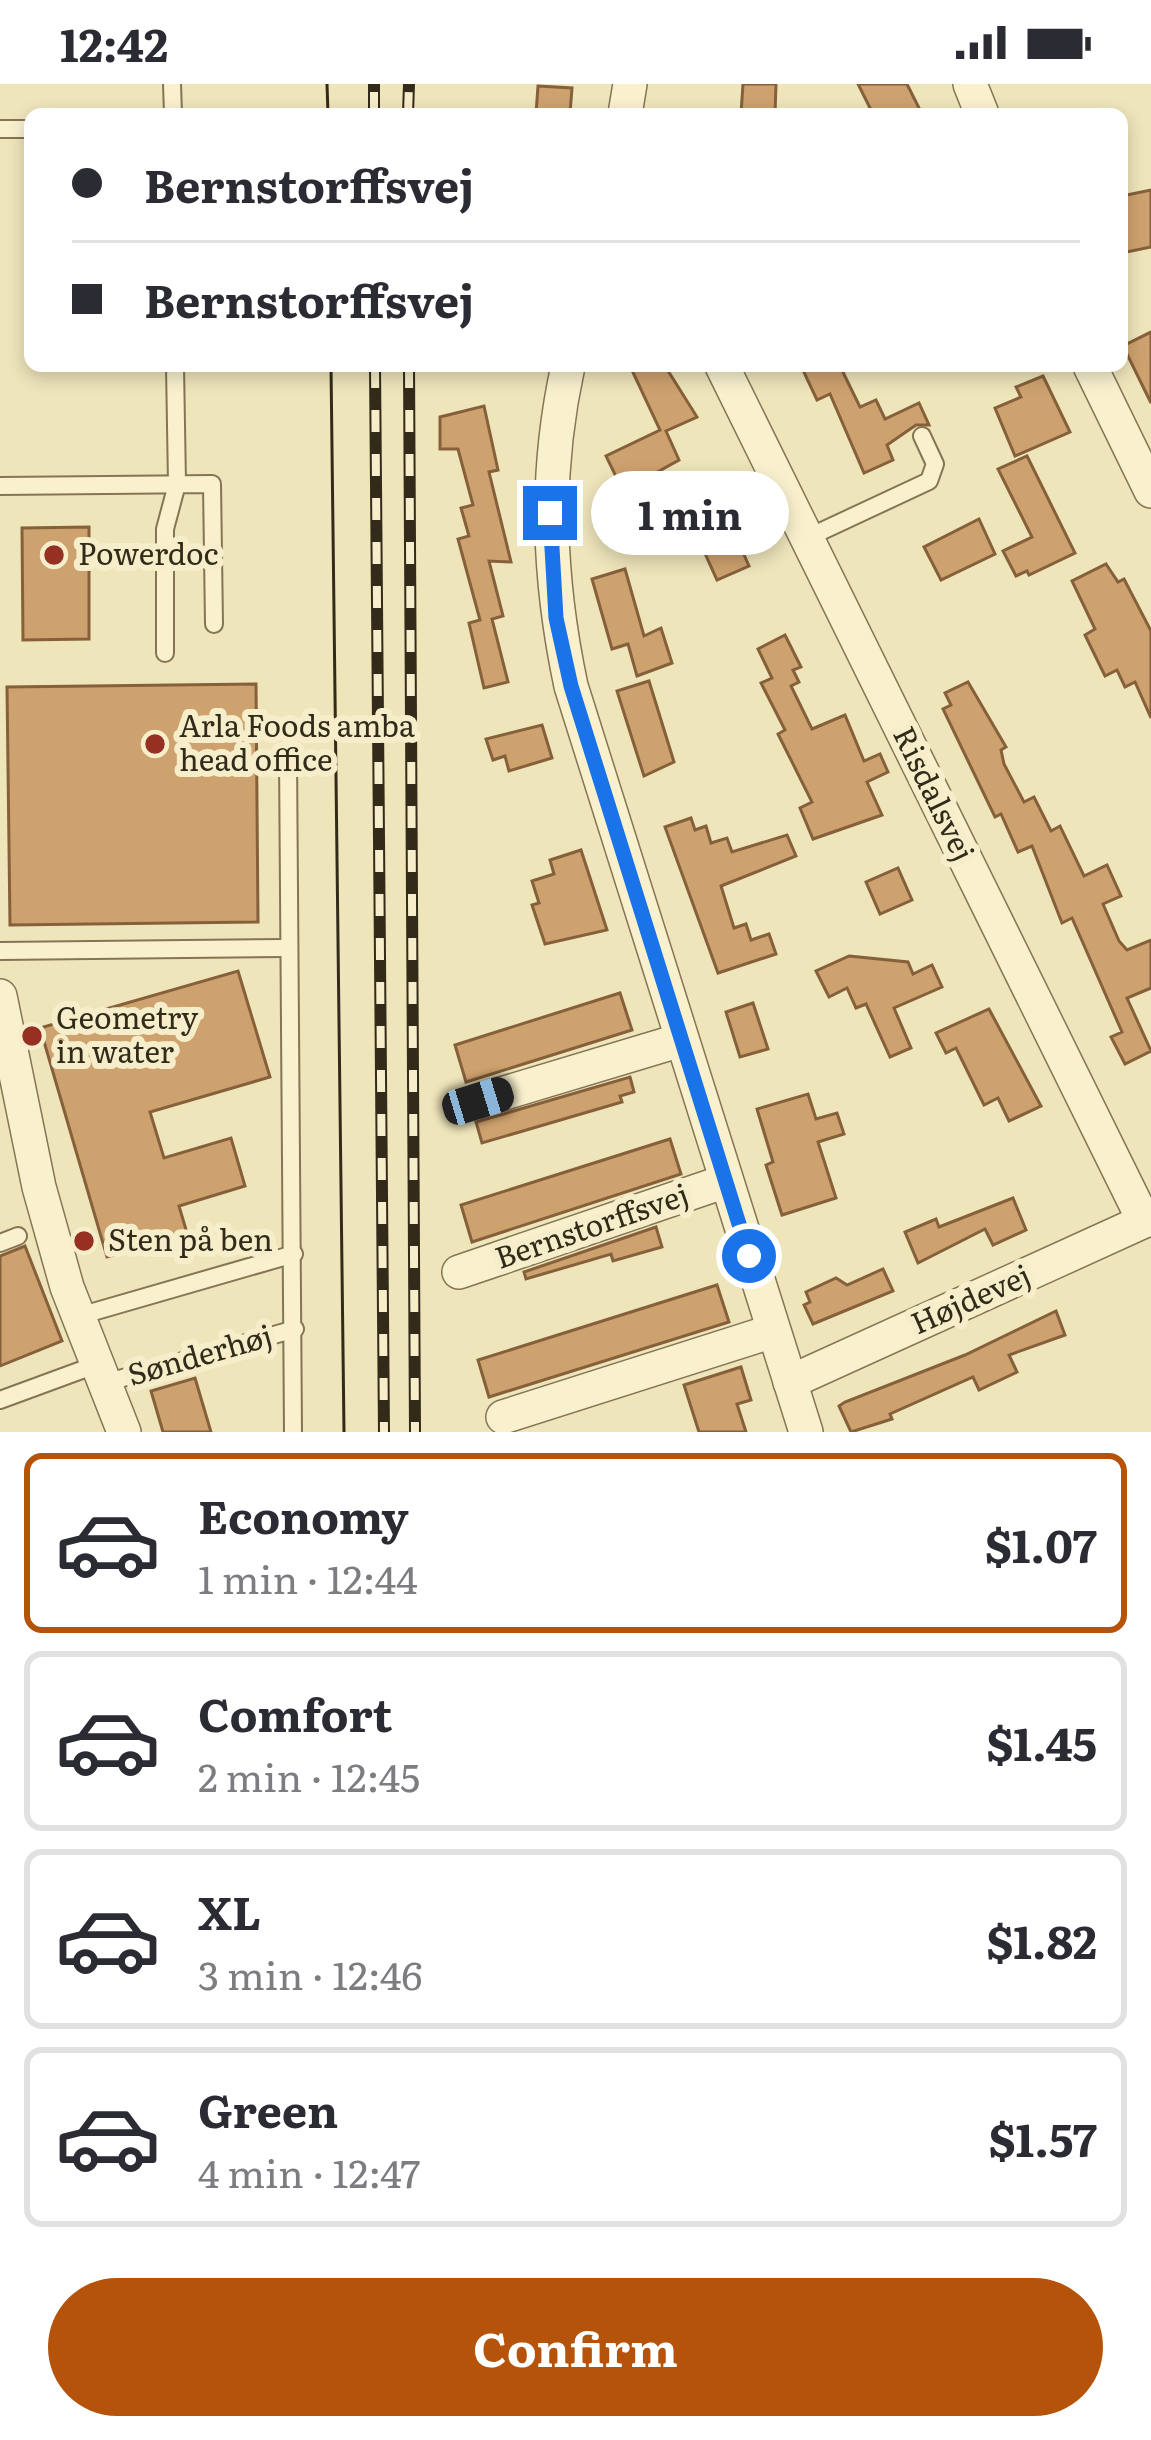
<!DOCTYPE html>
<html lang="en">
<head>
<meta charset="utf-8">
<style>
	:root { --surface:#fff; --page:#f2f2f3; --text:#2b2b33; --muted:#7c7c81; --line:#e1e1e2; --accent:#b45309 }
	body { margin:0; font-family:Literata,serif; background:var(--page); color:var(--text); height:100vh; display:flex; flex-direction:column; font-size:45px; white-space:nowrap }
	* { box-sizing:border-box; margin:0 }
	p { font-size:39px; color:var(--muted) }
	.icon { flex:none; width:66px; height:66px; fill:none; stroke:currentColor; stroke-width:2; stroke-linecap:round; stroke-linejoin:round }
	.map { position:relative; height:1348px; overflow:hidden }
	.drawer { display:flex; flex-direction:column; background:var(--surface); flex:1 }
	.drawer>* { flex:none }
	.banner { position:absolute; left:24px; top:24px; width:1104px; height:264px; border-radius:18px; box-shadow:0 6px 18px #0003; display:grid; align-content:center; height:264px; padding:0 48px; background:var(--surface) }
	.end { position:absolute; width:54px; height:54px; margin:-27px; border:15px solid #1a73e8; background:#fff; box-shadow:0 0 0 6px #fff }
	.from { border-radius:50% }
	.bubble { position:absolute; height:84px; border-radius:42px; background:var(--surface); box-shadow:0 6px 18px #0003; font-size:39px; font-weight:700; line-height:84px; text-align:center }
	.car { position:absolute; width:36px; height:72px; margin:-36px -18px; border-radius:15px; box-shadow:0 0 9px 3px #0007; background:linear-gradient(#222 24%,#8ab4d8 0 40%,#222 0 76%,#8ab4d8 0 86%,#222 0) }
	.banner b { display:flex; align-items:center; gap:42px; height:114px; font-size:45px }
	.banner b+b { border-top:3px solid var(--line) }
	.banner i { width:30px; height:30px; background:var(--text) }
	ul { padding:21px 0 0; list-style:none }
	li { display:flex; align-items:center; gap:36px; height:180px; margin:0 24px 18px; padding:0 24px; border:6px solid var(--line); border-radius:18px }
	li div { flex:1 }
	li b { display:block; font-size:45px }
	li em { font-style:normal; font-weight:700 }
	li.on { border-color:var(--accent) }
	li>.icon { width:108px; height:108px; stroke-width:1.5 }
	.cta { display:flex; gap:24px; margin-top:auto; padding:24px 48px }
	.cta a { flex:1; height:138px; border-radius:72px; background:var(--accent); color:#fff; font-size:48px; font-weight:700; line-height:138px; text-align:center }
	.status { display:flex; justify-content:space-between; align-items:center; height:84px; padding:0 60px; background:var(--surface); direction:ltr }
	.status svg { height:33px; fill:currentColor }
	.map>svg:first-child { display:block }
	.building { fill:#cea26f; stroke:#85603a; stroke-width:3 }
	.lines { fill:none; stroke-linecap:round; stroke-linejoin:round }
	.service-casing { stroke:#857455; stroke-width:20 }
	.minor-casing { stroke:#857455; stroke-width:36 }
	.service { stroke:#f9f1ce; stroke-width:16 }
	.minor { stroke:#f9f1ce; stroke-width:33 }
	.tram { stroke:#342a1a; stroke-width:3 }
	.rail-casing { stroke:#342a1a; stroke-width:12 }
	.rail { stroke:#f6eeca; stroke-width:8; stroke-dasharray:22; stroke-linecap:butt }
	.route { stroke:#1a73e8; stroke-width:15 }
	.poi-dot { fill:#963023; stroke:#f6eeca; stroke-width:4.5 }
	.labels { text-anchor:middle; stroke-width:12; stroke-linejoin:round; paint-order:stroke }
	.poi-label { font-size:30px; fill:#342a1a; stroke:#f6eeca; text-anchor:start }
	.street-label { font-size:30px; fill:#342a1a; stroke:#f6eeca }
</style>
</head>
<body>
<div class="status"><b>12:42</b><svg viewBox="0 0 49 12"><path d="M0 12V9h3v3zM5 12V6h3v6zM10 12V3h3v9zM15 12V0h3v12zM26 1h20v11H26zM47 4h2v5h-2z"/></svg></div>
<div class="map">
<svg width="1151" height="1348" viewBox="0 0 1151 1348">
	<rect width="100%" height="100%" fill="#eee5bb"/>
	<!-- building -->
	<g class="building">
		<polygon points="743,0 776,0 775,30 741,30"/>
		<polygon points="858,0 907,0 922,30 873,30"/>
		<polygon points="538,2 572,4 570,30 536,30"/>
		<polygon points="1151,106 1151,163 1122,169 1122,112"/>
		<polygon points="1151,248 1151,319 1123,262"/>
		<polygon points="630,282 665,282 697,333 666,347 679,376 623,407 606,372 660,346"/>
		<polygon points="801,282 840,282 860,323 876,316 885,335 919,319 929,341 916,341 887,361 893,376 864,389 830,310 817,316"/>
		<polygon points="1043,292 1070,348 1015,372 995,324 1021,313 1016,303"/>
		<polygon points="484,322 498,386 489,388 511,478 489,477 503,532 492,535 508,598 484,604 469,539 480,536 458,455 469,452 461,424 473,421 458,365 440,365 440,333"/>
		<polygon points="1027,372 1075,469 1029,491 1027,487 1016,492 1003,467 1032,453 998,385"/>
		<polygon points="979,435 995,470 941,496 924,463"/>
		<polygon points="89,443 89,555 23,556 22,444"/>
		<polygon points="735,451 749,482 717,496 703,465"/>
		<polygon points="1106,480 1118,498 1124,495 1151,547 1151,634 1135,598 1125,603 1117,586 1105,592 1085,551 1095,545 1072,497"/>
		<polygon points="625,485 644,552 661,544 672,579 637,592 628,560 612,565 592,495"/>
		<polygon points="785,551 801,583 793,586 799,598 791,602 812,645 845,631 864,677 880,670 888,688 867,698 882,731 813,755 800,724 812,718 778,650 785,646 761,599 772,594 758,565"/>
		<polygon points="649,597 674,678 644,692 617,607"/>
		<polygon points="968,598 1006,663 1001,666 1004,680 1024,718 1034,713 1051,747 1060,742 1084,792 1107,781 1121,812 1103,820 1119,857 1127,866 1151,856 1151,904 1127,914 1151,967 1125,980 1111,953 1122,948 1072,834 1062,839 1032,762 1018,768 1001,730 995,733 943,625 951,621 945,609"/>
		<polygon points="256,600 258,838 10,841 7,603"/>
		<polygon points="542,641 552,674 509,687 505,672 493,676 486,655"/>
		<polygon points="691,734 695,746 706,742 711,759 727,754 732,768 787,751 796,772 721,802 734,844 746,840 751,856 769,850 776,870 718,889 665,743"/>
		<polygon points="581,766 607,846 545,860 532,821 539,819 532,797 554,790 550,776"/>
		<polygon points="898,784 912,816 880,830 866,798"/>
		<polygon points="849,872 908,878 913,890 932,881 942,903 894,924 911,964 890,973 866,920 856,924 847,904 829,913 816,887"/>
		<polygon points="238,887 270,993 150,1028 164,1074 231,1054 245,1102 179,1122 187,1149 107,1173 40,944"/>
		<polygon points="620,909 632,946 466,998 455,961"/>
		<polygon points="753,919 768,965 740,973 726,928"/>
		<polygon points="989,925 1041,1022 1009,1037 998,1014 984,1021 956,964 946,969 936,949"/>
		<polygon points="630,993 634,1008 620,1012 622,1018 482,1059 476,1038"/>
		<polygon points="808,1010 816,1035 837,1029 844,1050 818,1058 836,1114 782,1131 766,1081 773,1078 757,1025"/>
		<polygon points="670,1055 681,1090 472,1158 461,1121"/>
		<polygon points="1013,1114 1026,1146 993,1161 985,1145 918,1179 905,1148 936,1135 939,1143"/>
		<polygon points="656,1143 662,1163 613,1177 611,1170 526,1195 524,1188"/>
		<polygon points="25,1162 62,1257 0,1282 0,1172"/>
		<polygon points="883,1185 893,1207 813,1240 804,1221 810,1218 806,1208 836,1194 847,1201"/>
		<polygon points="717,1201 729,1238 489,1313 478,1276"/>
		<polygon points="1056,1227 1065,1251 1009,1271 1017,1288 979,1306 973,1293 890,1330 892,1335 851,1348 839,1322 845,1318 965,1271"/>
		<polygon points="741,1283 751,1316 737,1320 746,1348 699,1348 684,1301"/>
		<polygon points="195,1294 211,1348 163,1348 151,1307"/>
	</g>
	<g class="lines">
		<!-- service casing -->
		<g class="service-casing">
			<g id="service">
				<polyline points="172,0 173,30"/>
				<polyline points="0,45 30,45"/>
				<polyline points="0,402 212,400 214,540"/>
				<polyline points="807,454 929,397 935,380 922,352"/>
				<polyline points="165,569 165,445 177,400 175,282"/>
				<polyline points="288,672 293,1348"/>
				<polyline points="0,867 287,864"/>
				<polyline points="0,1159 18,1152"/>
				<polyline points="79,1232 294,1170"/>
				<polyline points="105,1299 295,1245"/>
				<polyline points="0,1316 98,1280"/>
			</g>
		</g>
		<!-- minor casing -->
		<g class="minor-casing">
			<g id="minor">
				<polyline points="970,0 982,30"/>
				<polyline points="625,30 630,0"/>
				<path d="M568 282C544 391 548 493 571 602L806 1348"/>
				<polyline points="722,282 1144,1137"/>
				<polyline points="1090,282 1151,407"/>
				<polyline points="0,912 39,1103 67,1203 124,1348"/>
				<polyline points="478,1017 681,956"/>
				<polyline points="459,1188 726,1097"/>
				<polyline points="790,1298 1151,1134"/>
				<polyline points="503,1333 773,1247"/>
			</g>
		</g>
		<!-- service -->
		<use href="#service" class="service"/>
		<!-- minor -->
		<use href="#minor" class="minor"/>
		<!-- tram -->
		<g class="tram">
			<polyline points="327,0 328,30"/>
			<polyline points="331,282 344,1348"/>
		</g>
		<!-- rail casing -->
		<g class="rail-casing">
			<g id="rail">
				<polyline points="374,30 374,0"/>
				<polyline points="408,30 409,0"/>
				<polyline points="375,282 384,1348"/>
				<polyline points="409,282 415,1348"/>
			</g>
		</g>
		<!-- rail -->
		<use href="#rail" class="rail"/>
	</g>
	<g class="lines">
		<!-- route -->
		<polyline class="route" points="550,429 556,534 571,602 749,1172"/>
	</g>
	<!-- markers -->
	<g class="poi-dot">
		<circle cx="54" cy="471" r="12"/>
		<circle cx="155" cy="660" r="12"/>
		<circle cx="32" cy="952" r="12"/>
		<circle cx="84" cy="1157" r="12"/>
	</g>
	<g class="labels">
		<!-- poi labels -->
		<g class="poi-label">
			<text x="78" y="481">Powerdoc</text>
			<text x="179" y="653">Arla Foods amba<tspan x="179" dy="34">head office</tspan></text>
			<text x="56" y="945">Geometry<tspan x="56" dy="34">in water</tspan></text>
			<text x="108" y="1167">Sten på ben</text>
		</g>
		<!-- street labels -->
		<g class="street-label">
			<text transform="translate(933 710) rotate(64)" y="10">Risdalsvej</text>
			<text transform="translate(592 1143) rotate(-19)" y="10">Bernstorffsvej</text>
			<text transform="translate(971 1216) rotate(-24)" y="10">Højdevej</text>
			<text transform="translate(200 1272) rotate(-16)" y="10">Sønderhøj</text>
		</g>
	</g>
</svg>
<i class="end from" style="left:749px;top:1172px"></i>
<i class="end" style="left:550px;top:429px"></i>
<div class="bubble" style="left:591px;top:387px;width:198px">1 min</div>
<i class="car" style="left:478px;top:1017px;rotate:73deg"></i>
<div class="banner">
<b><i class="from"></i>Bernstorffsvej</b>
<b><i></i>Bernstorffsvej</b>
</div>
</div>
<section class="drawer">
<ul>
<li class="on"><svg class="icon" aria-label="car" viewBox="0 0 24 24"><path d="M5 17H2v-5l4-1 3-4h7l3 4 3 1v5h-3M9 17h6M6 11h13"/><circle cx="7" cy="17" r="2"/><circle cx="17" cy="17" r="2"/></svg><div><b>Economy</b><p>1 min · 12:44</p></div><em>$1.07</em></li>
<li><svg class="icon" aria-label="car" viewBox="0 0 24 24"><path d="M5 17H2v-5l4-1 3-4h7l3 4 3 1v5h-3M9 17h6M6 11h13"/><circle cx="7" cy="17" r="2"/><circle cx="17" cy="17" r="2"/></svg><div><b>Comfort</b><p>2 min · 12:45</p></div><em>$1.45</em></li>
<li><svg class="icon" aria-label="car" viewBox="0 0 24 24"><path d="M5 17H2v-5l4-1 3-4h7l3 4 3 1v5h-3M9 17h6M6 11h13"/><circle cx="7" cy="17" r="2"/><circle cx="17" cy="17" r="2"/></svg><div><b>XL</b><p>3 min · 12:46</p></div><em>$1.82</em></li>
<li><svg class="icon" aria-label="car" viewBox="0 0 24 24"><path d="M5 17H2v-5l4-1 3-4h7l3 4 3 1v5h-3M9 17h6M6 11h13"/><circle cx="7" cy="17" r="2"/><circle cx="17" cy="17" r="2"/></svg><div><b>Green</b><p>4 min · 12:47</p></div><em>$1.57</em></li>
</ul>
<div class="cta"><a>Confirm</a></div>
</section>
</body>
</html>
